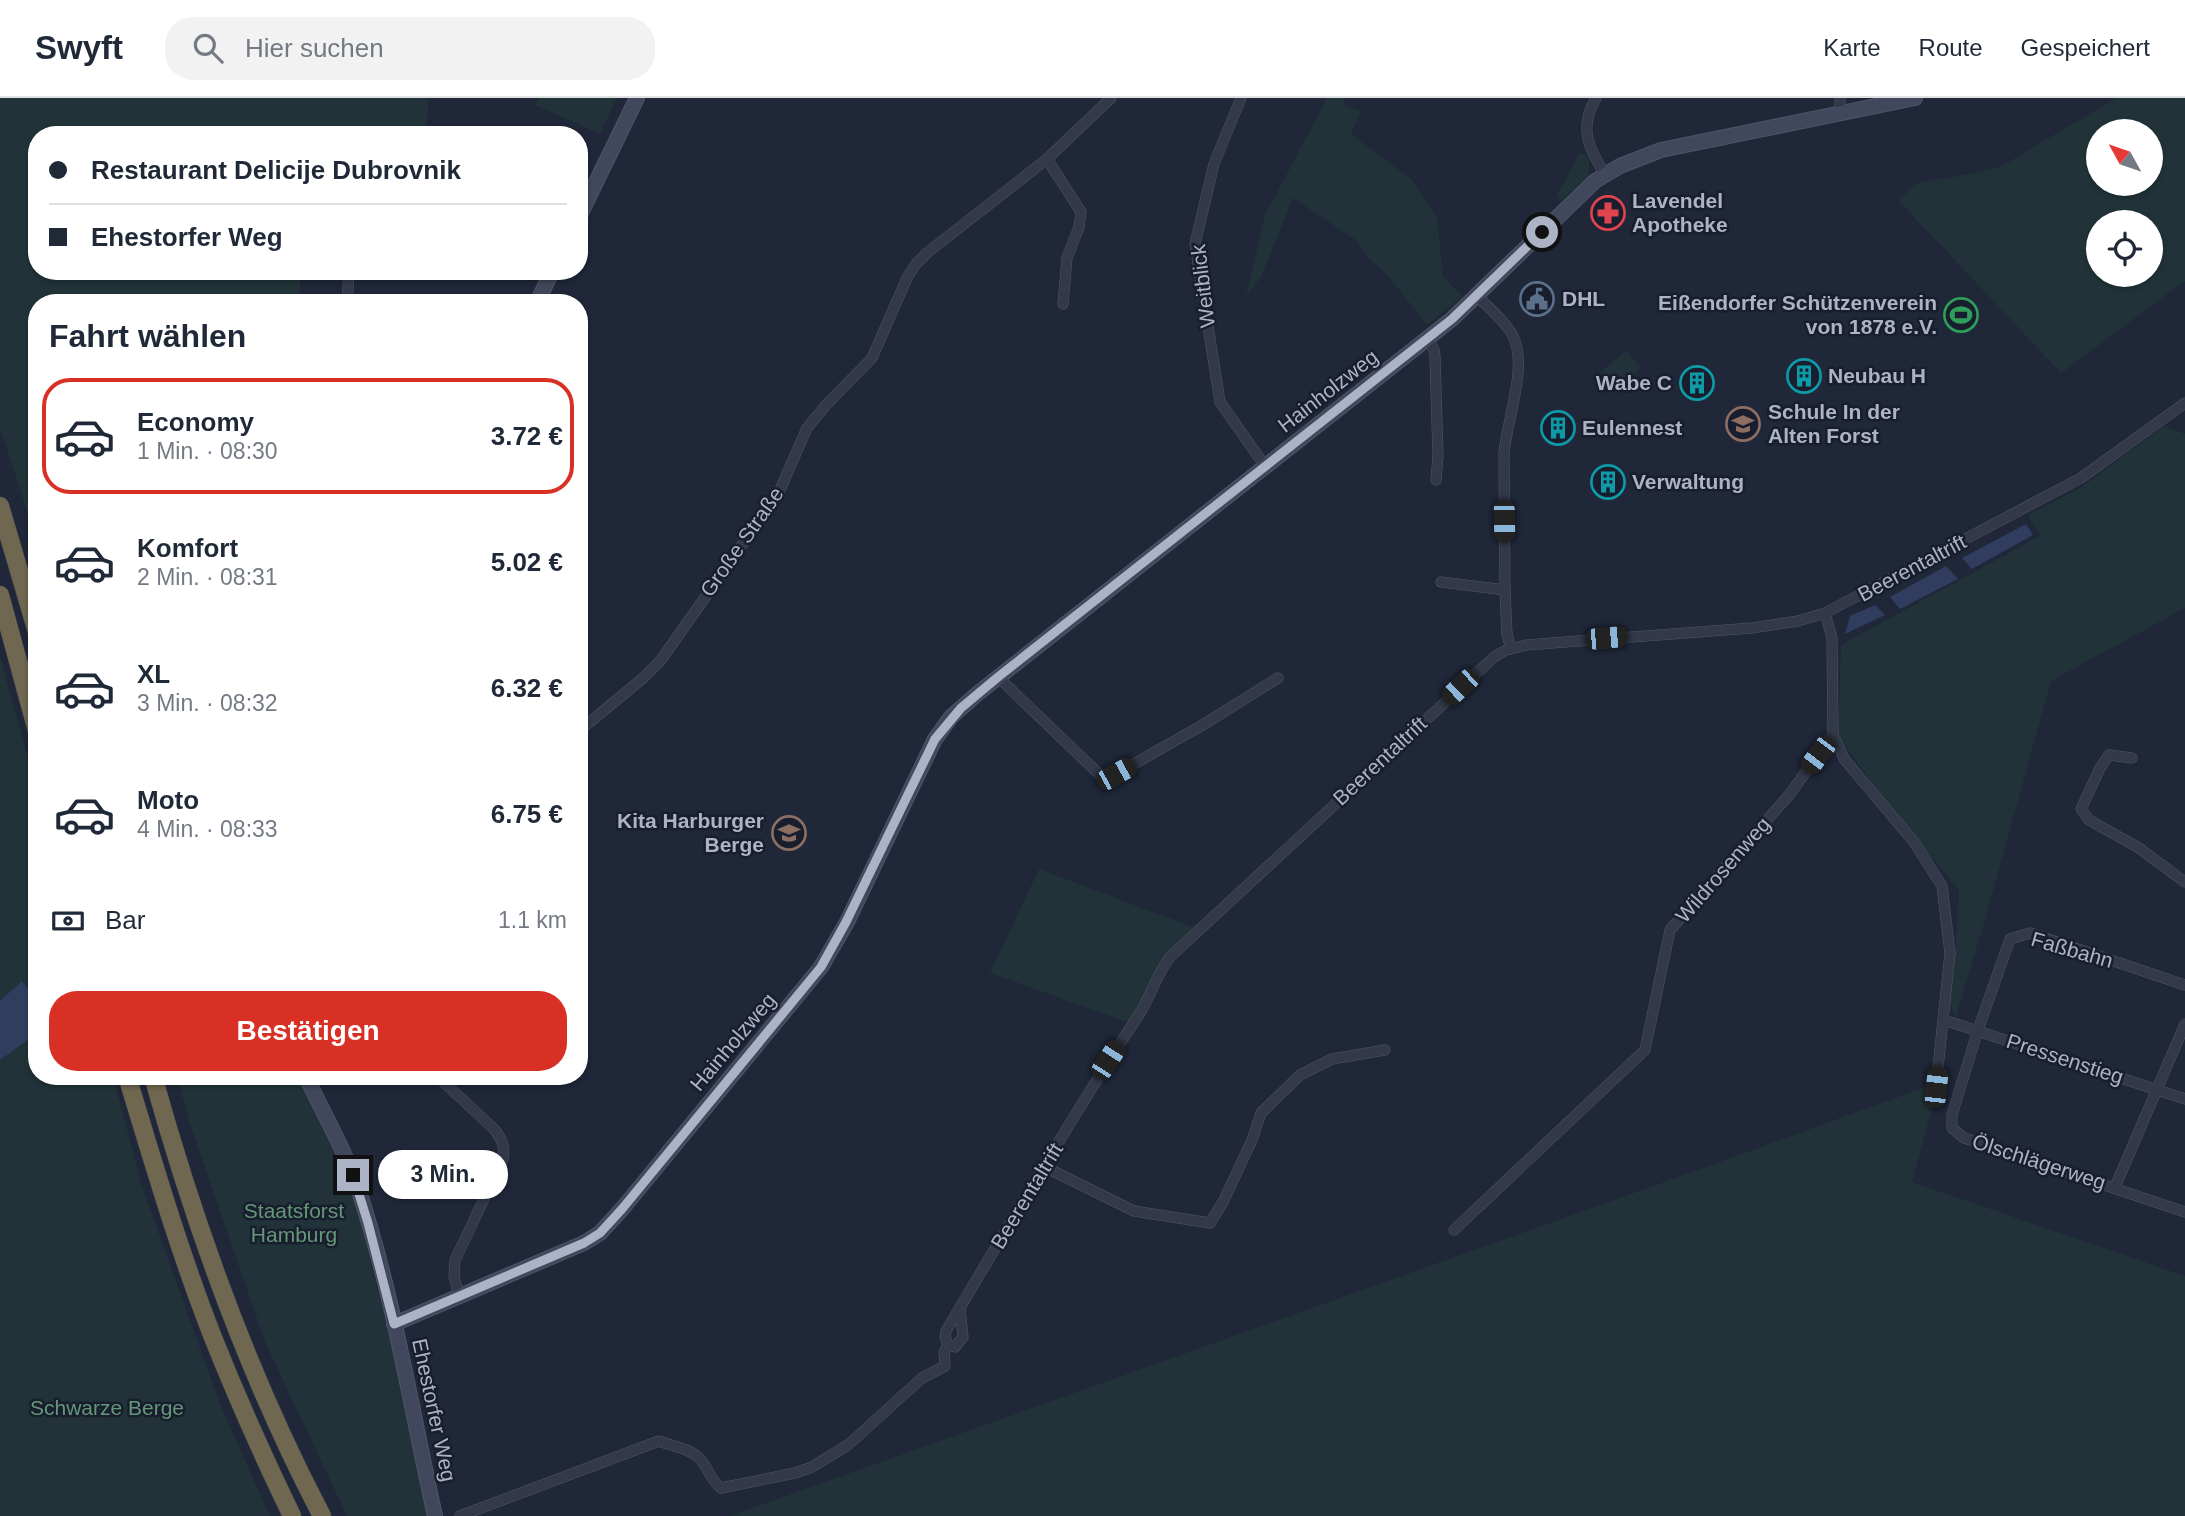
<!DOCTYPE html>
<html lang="de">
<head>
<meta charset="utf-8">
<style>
	:root { --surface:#fff; --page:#f2f2f3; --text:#1f2937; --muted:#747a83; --line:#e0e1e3; --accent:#d93025 }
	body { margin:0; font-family:Arial,sans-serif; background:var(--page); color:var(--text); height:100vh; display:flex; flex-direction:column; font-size:26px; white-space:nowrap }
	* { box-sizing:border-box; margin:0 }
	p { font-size:23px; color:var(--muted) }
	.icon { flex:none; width:38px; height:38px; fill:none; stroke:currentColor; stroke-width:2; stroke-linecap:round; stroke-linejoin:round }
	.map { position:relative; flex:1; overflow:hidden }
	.drawer { position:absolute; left:28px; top:196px; width:560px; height:791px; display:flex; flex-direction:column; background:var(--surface); border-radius:28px; box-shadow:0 2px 5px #0004 }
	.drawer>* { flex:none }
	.top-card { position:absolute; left:28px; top:28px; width:560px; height:154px; border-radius:28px; box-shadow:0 2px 5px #0004; display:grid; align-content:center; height:154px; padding:0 21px; background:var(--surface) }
	.needle { width:46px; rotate:310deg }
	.controls { position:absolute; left:2086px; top:21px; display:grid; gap:14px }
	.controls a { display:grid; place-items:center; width:77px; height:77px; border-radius:50%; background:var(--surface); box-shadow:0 2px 5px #0004; font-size:35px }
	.end { position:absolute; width:32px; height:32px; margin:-16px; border:9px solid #adb3c6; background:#111; box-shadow:0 0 0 4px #111 }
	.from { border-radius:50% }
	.bubble { position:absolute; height:49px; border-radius:24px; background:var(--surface); box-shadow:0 2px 5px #0004; font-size:23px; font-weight:700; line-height:49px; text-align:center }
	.car { position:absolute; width:21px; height:42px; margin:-21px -10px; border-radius:9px; box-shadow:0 0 5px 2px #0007; background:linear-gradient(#222 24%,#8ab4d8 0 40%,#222 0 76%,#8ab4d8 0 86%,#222 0) }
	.top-card b { display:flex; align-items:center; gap:24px; height:66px; font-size:26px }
	.top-card b+b { border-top:2px solid var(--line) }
	.top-card i { width:18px; height:18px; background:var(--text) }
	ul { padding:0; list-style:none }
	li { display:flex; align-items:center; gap:21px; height:116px; margin:0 14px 10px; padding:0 7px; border:4px solid transparent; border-radius:28px }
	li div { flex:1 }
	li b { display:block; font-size:26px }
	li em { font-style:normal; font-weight:700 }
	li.current { border-color:var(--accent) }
	li>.icon { width:63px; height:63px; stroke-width:1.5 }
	h2 { padding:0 21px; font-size:32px; line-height:84px }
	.pay { display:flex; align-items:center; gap:18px; height:77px; padding:0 21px; font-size:26px }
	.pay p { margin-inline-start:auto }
	.cta { display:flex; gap:14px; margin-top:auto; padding:14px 21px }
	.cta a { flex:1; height:80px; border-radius:28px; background:var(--accent); color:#fff; font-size:28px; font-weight:700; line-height:80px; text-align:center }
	header { display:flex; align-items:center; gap:42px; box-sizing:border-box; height:98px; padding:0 35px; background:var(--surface); border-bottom:2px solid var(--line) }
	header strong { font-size:33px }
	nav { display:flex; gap:38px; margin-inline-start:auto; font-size:24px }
	.search { width:490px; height:63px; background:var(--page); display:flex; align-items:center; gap:18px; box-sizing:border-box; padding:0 24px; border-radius:28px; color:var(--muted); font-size:26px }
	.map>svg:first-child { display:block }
	.green { fill:#213339; fill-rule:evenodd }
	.water { fill:#303d5f }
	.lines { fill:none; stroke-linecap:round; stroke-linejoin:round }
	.street-casing { stroke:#505667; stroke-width:11 }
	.secondary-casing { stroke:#505667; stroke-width:16 }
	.highway-casing { stroke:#3d4353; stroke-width:19 }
	.street { stroke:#333949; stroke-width:10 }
	.secondary { stroke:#41475c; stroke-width:14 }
	.highway { stroke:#6f674f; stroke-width:18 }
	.route { stroke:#adb3c6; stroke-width:9 }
	.labels { text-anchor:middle; stroke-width:5; stroke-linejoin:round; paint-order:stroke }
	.poi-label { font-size:21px; font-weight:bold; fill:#adb3c6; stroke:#181e2d; text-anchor:start }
	.street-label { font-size:21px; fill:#adb3c6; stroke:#181e2d }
	.park-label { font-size:21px; fill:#649777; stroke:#181e2d }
</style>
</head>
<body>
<header>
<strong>Swyft</strong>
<div class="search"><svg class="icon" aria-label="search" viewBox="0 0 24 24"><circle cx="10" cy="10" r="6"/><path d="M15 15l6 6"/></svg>Hier suchen</div>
<nav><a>Karte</a><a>Route</a><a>Gespeichert</a></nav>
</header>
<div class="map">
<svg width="2185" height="1418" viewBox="0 0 2185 1418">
	<rect width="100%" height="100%" fill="#1f2738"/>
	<!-- green -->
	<g class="green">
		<polygon points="0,0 429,0 425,37 37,37 37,173 301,173 299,205 37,205 37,444 0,330"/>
		<polygon points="538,0 617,0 600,36 535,7"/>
		<polygon points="1323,0 1344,0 1345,8 1361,13 1351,36 1411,81 1437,119 1443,179 1463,198 1427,227 1388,178 1366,158 1357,143 1293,100 1261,179 1246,199 1265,117 1326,2"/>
		<path d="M2116 0H2185V183L2061 275 1899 103 1917 85 1970 76 2002 68ZM2098 33H2151V86H2098ZM2098 124H2151V177H2098Z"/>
		<polygon points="1579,56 1584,56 1590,63 1588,78 1561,103 1557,97"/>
		<polygon points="1626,252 1641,270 1612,295 1597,278"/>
		<polygon points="2164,328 2185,336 2185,510 2051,583 1985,822 1956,918 1949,905 1956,847 1959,792 1888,707 1838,638 1841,547 2040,438 2028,417 2080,390"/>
		<polygon points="0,558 37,693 37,978 113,978 142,1088 220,1306 270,1418 0,1418"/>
		<polygon points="1039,771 1198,831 1178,851 1132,926 990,875"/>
		<polygon points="177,978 298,978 355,1100 433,1418 347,1418 265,1244 189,1023"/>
		<polygon points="1939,984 1912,1084 2185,1178 2185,1418 730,1418 1695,1073"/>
	</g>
	<!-- water -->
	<g class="water">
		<polygon points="2026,426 2033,437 1972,471 1962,460"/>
		<polygon points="1946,468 1958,481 1900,511 1890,499"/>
		<polygon points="1875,507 1885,517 1845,536 1850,518"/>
		<polygon points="22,883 37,903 37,935 0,962 0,903"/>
	</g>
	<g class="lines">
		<!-- street casing -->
		<g class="street-casing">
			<g id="street">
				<polyline points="1241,0 1214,66 1195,146 1220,304 1265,368"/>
				<path d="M1596 0C1578 31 1589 49 1605 77"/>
				<polyline points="1840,16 1840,0"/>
				<polyline points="1047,61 1081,114 1079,129 1067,160 1063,206"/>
				<path d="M1477 198C1489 210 1505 223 1513 238 1528 268 1507 322 1504 355L1505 492 1507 536 1511 551"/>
				<polyline points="347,205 349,173"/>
				<polyline points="1428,241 1434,252 1435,258 1438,359 1436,382"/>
				<polyline points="1441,484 1505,492"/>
				<polyline points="998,579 1100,677 1116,676 1201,628 1278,580"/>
				<polyline points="579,633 642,581 661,562 779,394 807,330 827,306 872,260 907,180 916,166 928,154 1047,61 1111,0"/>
				<polyline points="1833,637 1845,662 1914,744 1942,788 1950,855 1936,989"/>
				<polyline points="2132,660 2109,657 2100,670 2081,711 2089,722 2139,750 2185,784"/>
				<polyline points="2185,887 2030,835 2010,841 1978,932 1952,1017 1952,1030 1964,1040 2185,1114"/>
				<polyline points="1944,922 2185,1001"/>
				<path d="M437 978 494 1031C501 1040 506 1049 503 1061L455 1162 454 1178 459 1199"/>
				<polyline points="1045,1069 1134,1113 1210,1125 1223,1104 1252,1042 1261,1015 1300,977 1332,961 1385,952"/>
				<polyline points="2115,1089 2185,926"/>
				<polyline points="1454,1132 1645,952 1670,832 1789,697 1833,637 1832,540 1825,515"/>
				<polyline points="948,1247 955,1249 963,1239 960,1210"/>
				<path d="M460 1418 659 1343C672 1348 692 1351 701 1362 709 1372 711 1383 721 1390L795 1375 812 1369 848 1347 922 1280 945 1268 944 1254 948 1247 945 1239 946 1233C1010 1126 1072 1018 1140 915 1151 897 1157 876 1170 859L1494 559 1506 552 1526 547 1752 530 1798 523 1825 515 2081 380 2185 305"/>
			</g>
		</g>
		<!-- secondary casing -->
		<g class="secondary-casing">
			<g id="secondary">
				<polyline points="579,119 637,0"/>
				<polyline points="537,205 552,173"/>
				<path d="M306 978C323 1015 345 1052 358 1090 393 1196 411 1309 435 1418"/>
				<polyline points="394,1226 584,1145 600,1135 622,1111 821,869 847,824 935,641 951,619 977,596 1452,221 1595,83 1620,68 1661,52 1915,0"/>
			</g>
		</g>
		<!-- highway casing -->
		<g class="highway-casing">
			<g id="highway">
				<polyline points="0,408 37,534"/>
				<polyline points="0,497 37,633"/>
				<path d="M127 978C154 1067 180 1156 214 1242 238 1302 264 1360 292 1418"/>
				<path d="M153 978C195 1129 249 1279 322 1418"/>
			</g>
		</g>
		<!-- street -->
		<use href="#street" class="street"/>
		<!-- secondary -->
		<use href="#secondary" class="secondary"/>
		<!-- highway -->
		<use href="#highway" class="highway"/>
	</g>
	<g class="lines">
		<!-- route -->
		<polyline class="route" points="353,1077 368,1125 394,1226 584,1145 600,1135 622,1111 821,869 846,824 935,641 961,610 998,579 1452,221 1542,134"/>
	</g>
	<!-- icons -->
	<defs>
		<g id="pharmacy-ring" transform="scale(1.75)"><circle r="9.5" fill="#181e2d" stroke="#e0444e" stroke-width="1.5"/><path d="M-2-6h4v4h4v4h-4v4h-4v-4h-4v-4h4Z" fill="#e0444e"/></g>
		<g id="civic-ring" transform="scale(1.75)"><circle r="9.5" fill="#181e2d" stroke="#5c6f8a" stroke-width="1.5"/><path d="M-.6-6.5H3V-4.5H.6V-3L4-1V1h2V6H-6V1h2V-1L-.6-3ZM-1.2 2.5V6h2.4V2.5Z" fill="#5c6f8a"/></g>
		<g id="stadium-ring" transform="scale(1.75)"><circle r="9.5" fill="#181e2d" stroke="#2e9e5b" stroke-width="1.5"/><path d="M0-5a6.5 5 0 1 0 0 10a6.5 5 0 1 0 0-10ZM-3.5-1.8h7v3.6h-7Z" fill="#2e9e5b"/></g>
		<g id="building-ring" transform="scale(1.75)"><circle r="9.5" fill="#181e2d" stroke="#0f9aa8" stroke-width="1.5"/><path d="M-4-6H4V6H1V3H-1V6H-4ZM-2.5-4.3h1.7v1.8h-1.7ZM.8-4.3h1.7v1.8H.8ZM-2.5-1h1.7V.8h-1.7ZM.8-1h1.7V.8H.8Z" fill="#0f9aa8"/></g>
		<g id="school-ring" transform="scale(1.75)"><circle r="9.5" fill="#181e2d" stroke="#8d6e63" stroke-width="1.5"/><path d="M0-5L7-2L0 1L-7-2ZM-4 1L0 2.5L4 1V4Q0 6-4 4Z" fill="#8d6e63"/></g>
	</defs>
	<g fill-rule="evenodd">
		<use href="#pharmacy-ring" x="1608" y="115"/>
		<use href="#civic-ring" x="1537" y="201"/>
		<use href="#stadium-ring" x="1961" y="217"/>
		<use href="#building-ring" x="1804" y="278"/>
		<use href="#building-ring" x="1697" y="285"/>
		<use href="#school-ring" x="1743" y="326"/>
		<use href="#building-ring" x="1558" y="330"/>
		<use href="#building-ring" x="1608" y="384"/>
		<use href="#school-ring" x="789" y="735"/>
	</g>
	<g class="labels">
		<!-- poi labels -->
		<g class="poi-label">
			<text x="1632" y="110">Lavendel<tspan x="1632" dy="24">Apotheke</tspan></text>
			<text x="1562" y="208">DHL</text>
			<text x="1937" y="212" text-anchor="end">Eißendorfer Schützenverein<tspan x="1937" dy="24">von 1878 e.V.</tspan></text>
			<text x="1828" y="285">Neubau H</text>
			<text x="1672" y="292" text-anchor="end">Wabe C</text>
			<text x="1768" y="321">Schule In der<tspan x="1768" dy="24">Alten Forst</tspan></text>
			<text x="1582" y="337">Eulennest</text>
			<text x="1632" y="391">Verwaltung</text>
			<text x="764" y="730" text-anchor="end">Kita Harburger<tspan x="764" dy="24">Berge</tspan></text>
		</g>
		<!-- street labels -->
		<g class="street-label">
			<text transform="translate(1203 188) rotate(-97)" y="7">Weitblick</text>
			<text transform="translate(1328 293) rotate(-38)" y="7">Hainholzweg</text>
			<text transform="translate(742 444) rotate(-55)" y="7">Große Straße</text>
			<text transform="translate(1912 470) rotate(-28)" y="7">Beerentaltrift</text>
			<text transform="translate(1380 663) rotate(-43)" y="7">Beerentaltrift</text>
			<text transform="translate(1723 772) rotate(-49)" y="7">Wildrosenweg</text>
			<text transform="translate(2072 852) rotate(16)" y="7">Faßbahn</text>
			<text transform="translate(733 944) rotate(-50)" y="7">Hainholzweg</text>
			<text transform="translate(2065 961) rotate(18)" y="7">Pressenstieg</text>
			<text transform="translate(2039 1064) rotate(18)" y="7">Ölschlägerweg</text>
			<text transform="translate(1027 1098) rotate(-59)" y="7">Beerentaltrift</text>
			<text transform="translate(434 1312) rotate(78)" y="7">Ehestorfer Weg</text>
		</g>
		<!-- park labels -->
		<g class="park-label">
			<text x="294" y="1120">Staatsforst<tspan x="294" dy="24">Hamburg</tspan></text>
			<text x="107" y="1317">Schwarze Berge</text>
		</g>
	</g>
</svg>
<div class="controls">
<a><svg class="needle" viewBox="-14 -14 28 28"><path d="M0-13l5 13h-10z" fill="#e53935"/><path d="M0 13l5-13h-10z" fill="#747a83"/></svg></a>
<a><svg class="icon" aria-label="locate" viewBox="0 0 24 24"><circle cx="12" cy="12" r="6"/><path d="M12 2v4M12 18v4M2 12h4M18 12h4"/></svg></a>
</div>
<i class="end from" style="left:1542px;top:134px"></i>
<i class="end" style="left:353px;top:1077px"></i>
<div class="bubble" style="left:378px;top:1052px;width:130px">3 Min.</div>
<i class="car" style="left:1504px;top:423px;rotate:179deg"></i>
<i class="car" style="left:1606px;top:540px;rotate:85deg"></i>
<i class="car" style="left:1460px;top:589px;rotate:227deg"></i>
<i class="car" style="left:1818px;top:657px;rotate:217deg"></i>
<i class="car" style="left:1116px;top:676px;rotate:61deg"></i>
<i class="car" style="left:1108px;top:962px;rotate:33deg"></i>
<i class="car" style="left:1936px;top:989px;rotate:6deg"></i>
<div class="top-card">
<b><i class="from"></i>Restaurant Delicije Dubrovnik</b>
<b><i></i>Ehestorfer Weg</b>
</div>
<section class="drawer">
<h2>Fahrt wählen</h2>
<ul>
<li class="current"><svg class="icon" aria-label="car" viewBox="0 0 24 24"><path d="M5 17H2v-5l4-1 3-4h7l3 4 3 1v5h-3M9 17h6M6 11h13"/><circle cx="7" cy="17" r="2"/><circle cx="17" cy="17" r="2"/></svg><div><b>Economy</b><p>1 Min. · 08:30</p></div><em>3.72 €</em></li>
<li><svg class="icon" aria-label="car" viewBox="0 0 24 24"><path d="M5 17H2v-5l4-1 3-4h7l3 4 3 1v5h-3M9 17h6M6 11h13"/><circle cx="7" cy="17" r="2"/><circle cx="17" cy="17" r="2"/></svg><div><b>Komfort</b><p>2 Min. · 08:31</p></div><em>5.02 €</em></li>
<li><svg class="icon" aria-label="car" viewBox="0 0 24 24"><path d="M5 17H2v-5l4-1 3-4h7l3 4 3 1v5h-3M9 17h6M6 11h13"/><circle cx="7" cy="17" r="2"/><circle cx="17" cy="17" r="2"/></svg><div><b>XL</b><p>3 Min. · 08:32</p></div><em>6.32 €</em></li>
<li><svg class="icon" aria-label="car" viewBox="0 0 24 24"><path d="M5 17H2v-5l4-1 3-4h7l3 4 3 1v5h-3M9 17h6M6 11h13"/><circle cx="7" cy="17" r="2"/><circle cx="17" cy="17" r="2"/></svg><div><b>Moto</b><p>4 Min. · 08:33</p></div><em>6.75 €</em></li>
</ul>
<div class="pay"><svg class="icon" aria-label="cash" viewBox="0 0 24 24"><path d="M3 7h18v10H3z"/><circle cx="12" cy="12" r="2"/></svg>Bar<p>1.1 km</p></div>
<div class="cta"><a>Bestätigen</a></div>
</section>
</div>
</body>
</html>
